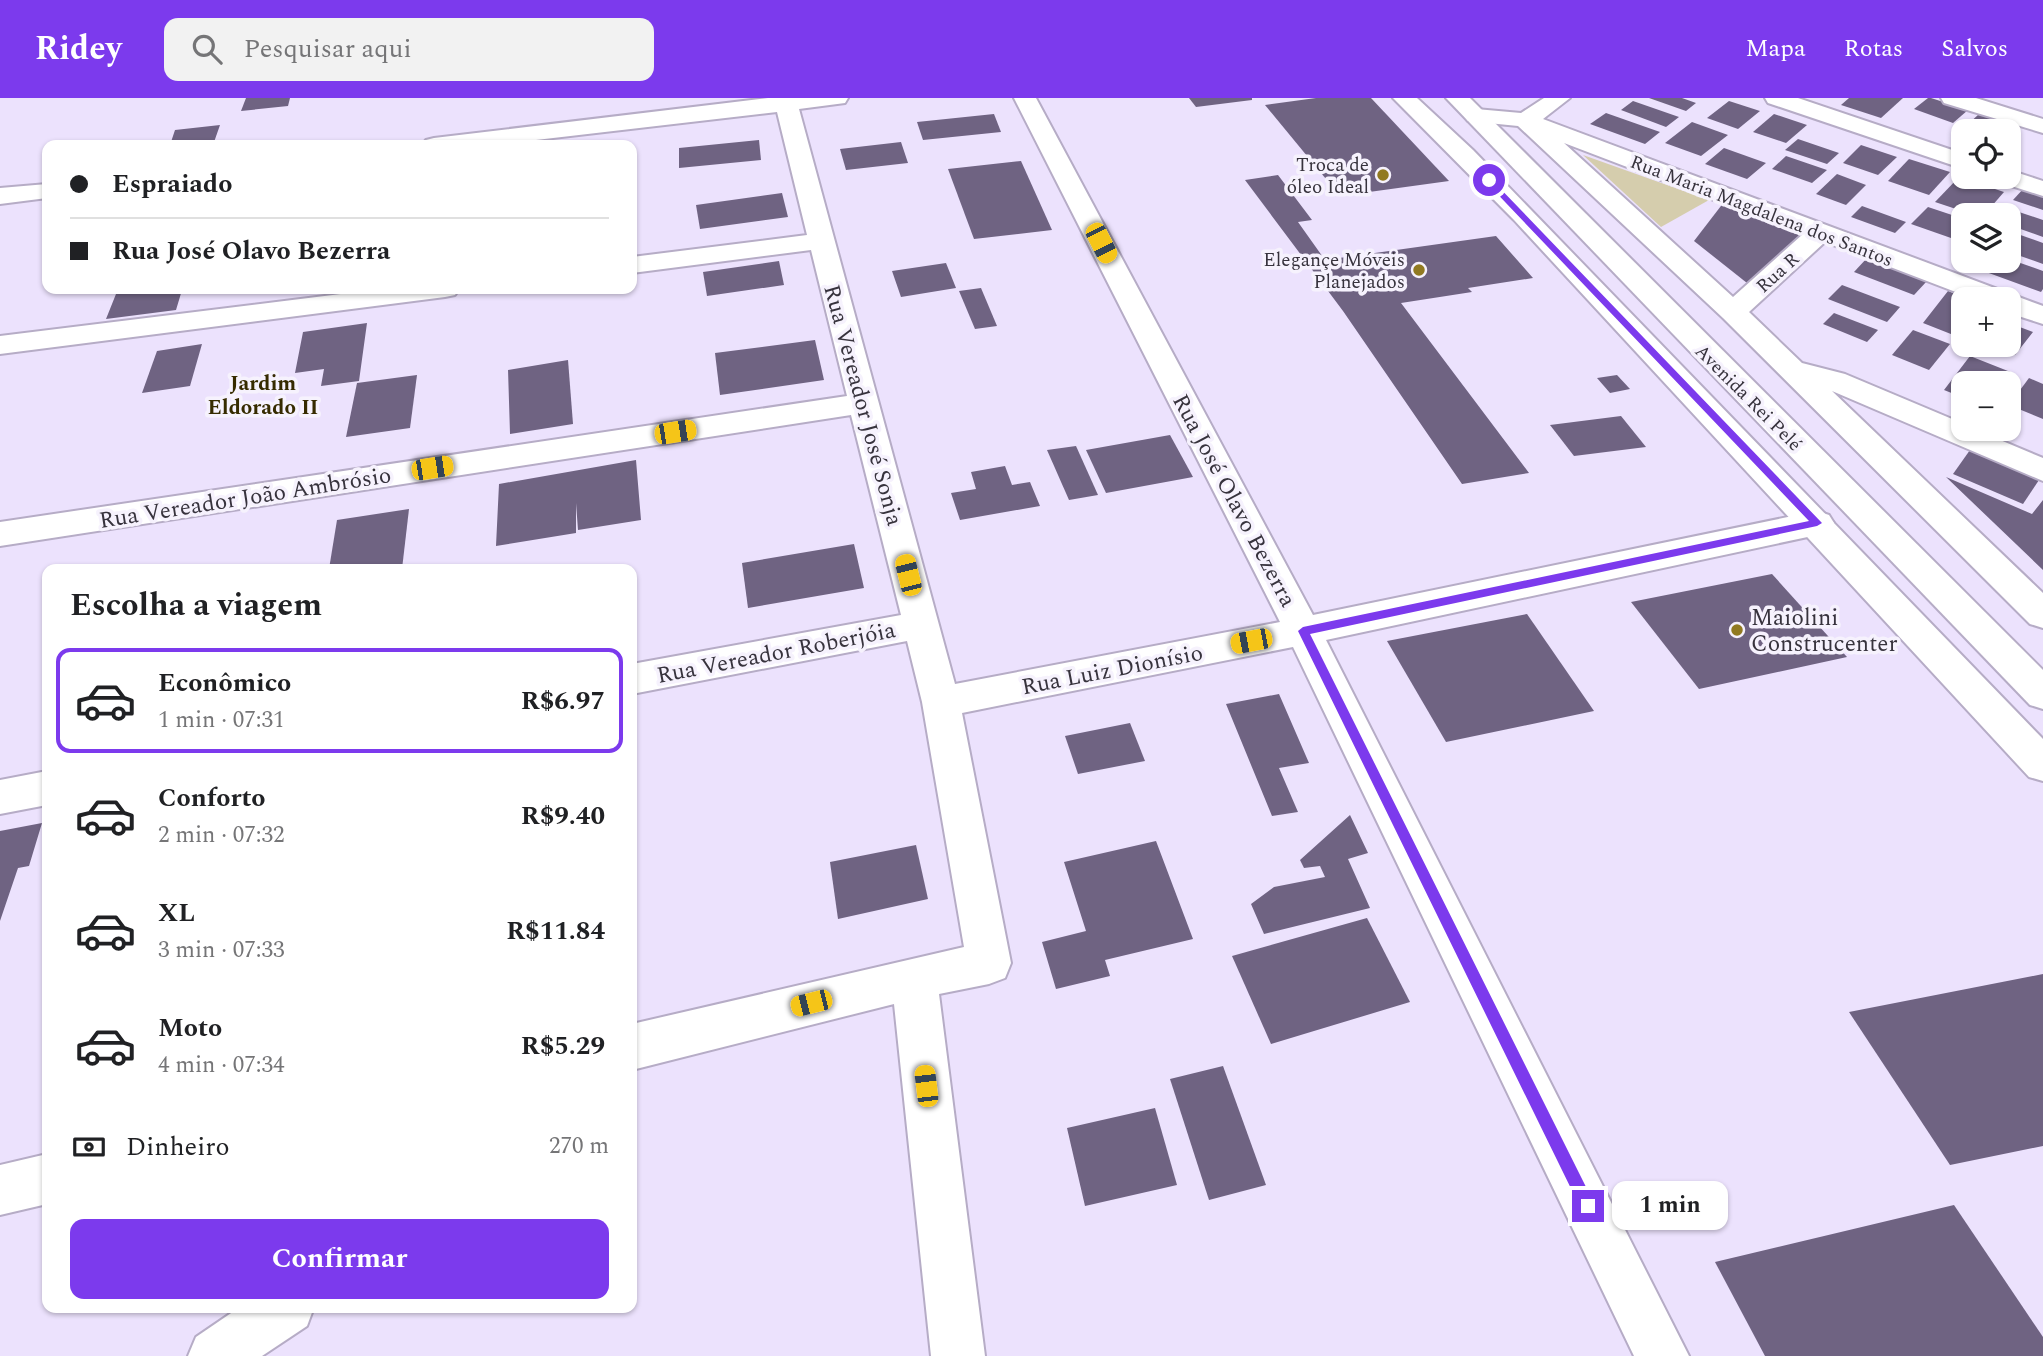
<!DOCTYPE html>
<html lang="pt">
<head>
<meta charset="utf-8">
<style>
	:root { --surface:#fff; --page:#f2f2f2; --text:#202124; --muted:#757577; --line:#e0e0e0; --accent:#7c3aed }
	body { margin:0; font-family:Spectral,serif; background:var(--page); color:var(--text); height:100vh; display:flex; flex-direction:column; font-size:26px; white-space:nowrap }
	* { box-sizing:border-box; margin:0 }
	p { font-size:23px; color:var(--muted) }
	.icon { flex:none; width:38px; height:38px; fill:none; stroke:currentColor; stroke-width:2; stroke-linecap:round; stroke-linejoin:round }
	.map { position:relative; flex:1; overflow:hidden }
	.side { position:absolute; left:42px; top:466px; width:595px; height:749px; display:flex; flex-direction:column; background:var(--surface); border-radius:14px; box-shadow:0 2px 5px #0004 }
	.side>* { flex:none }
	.guide { position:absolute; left:42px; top:42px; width:595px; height:154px; border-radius:14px; box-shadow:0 2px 5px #0004; display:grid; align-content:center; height:154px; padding:0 28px; background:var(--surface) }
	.tools { position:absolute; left:1951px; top:21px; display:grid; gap:14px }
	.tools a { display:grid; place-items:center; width:70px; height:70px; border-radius:14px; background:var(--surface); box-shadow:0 2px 5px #0004; font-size:35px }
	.end { position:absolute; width:32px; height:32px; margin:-16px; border:9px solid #7c3aed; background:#fff; box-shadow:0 0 0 4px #fff }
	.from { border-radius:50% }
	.bubble { position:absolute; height:49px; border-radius:14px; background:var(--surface); box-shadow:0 2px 5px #0004; font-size:23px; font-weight:700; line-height:49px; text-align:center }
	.car { position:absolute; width:21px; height:42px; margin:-21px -10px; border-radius:9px; box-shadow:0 0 5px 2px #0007; background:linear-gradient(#f5c518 24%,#345 0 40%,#f5c518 0 76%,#345 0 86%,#f5c518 0) }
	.guide b { display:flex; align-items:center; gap:24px; height:66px; font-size:26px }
	.guide b+b { border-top:2px solid var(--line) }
	.guide i { width:18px; height:18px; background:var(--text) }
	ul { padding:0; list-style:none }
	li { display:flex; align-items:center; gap:21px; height:105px; margin:0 14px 10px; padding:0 14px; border:4px solid transparent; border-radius:14px }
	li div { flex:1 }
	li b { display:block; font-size:26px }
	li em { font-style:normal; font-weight:700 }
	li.on { border-color:var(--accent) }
	li>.icon { width:63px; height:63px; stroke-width:1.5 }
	h2 { padding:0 28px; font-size:32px; line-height:84px }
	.pay { display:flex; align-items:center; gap:18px; height:77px; padding:0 28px; font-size:26px }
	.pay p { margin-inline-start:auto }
	.cta { display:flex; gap:14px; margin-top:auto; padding:14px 28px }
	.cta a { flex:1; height:80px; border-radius:14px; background:var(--accent); color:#fff; font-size:28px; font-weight:700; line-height:80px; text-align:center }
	header { display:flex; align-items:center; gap:42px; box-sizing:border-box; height:98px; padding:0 35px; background:var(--accent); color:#fff }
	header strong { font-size:33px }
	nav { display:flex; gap:38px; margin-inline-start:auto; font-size:24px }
	.search { width:490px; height:63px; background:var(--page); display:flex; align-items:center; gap:18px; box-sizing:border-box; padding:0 24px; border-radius:14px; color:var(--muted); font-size:26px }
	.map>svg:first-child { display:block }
	.green { fill:#d5cdad }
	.building { fill:#6f6382 }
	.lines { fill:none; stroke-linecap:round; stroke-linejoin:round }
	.minor-casing { stroke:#b6acc6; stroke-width:4 }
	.major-casing { stroke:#b6acc6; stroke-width:4 }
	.minor { fill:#fff; fill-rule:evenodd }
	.major { fill:#fff; fill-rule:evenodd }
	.route { fill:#7c3aed }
	.poi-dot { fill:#917a21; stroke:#f6f2fd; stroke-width:2.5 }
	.labels { text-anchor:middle; stroke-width:7; stroke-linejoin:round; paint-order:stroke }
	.far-poi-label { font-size:19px; fill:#37333d; stroke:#f6f2fd; text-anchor:end }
	.far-street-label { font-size:19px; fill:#37333d; stroke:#f6f2fd }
	.far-neighbourhood-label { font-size:21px; font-weight:bold; fill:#362b00; stroke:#f6f2fd }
	.street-label { font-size:23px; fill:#37333d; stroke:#f6f2fd }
	.poi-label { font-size:23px; fill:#37333d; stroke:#f6f2fd; text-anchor:start }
</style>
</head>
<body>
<header>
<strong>Ridey</strong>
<div class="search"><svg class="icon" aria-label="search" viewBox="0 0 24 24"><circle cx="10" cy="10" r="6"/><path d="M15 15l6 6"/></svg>Pesquisar aqui</div>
<nav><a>Mapa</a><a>Rotas</a><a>Salvos</a></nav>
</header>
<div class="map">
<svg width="2043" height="1258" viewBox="0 0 2043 1258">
	<rect width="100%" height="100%" fill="#ece2fd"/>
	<!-- green -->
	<polygon class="green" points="1583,57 1709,102 1661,129"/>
	<!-- building -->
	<g class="building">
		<polygon points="246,0 290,0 288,8 241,13"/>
		<polygon points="1189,0 1252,0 1252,2 1196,9"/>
		<polygon points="1316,0 1371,0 1449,83 1340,98 1265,7"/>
		<polygon points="1649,0 1682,0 1696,5 1686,13"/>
		<polygon points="1849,0 1903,0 1881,20 1841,7"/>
		<polygon points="1928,0 1931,0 1968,12 1953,25 1914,11"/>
		<polygon points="1633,3 1679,19 1666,29 1621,12"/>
		<polygon points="1729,3 1760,13 1738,31 1707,20"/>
		<polygon points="1606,15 1660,34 1645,46 1590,26"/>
		<polygon points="994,16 1001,34 923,42 917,24"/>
		<polygon points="1774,16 1807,27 1786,45 1753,34"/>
		<polygon points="1979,16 2016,28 2009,35 1978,33 1965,29"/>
		<polygon points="1692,24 1728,37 1701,58 1665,45"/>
		<polygon points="220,27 213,47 170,47 175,32"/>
		<polygon points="1798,41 1839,55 1827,66 1785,52"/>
		<polygon points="759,42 761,62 679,70 679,50"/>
		<polygon points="901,44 908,65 846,72 840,51"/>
		<polygon points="1861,47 1897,59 1878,77 1843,65"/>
		<polygon points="1724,50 1766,65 1747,81 1705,66"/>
		<polygon points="1786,58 1827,72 1812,85 1772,71"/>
		<polygon points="1909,61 1950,74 1929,97 1888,83"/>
		<polygon points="1021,63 1052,132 974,141 948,71"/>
		<polygon points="1837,76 1866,87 1846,107 1816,96"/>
		<polygon points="1278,77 1312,122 1298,124 1325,162 1496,138 1533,180 1468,190 1472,194 1401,205 1529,375 1462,386 1343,213 1245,82"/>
		<polygon points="1959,79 2004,94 1984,117 1974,117 1935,104"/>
		<polygon points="2024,90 2043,96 2043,112 2013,102"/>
		<polygon points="782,95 788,119 700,131 696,107"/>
		<polygon points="1724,104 1805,134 1747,185 1694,143"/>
		<polygon points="1862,108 1906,124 1895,135 1851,119"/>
		<polygon points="1928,109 1964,121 1964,125 1951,140 1911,126"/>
		<polygon points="2010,111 2043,122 2043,139 2009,127 2009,117 2005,117"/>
		<polygon points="2009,133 2043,145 2043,166 2009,154"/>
		<polygon points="1964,154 1964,163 2009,161 2043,173 2043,191 2041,194 1956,163"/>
		<polygon points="1867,160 1927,183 1914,197 1854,174"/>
		<polygon points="779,163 784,187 707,198 703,174"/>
		<polygon points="946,165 956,190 901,199 892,173"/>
		<polygon points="1842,187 1900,209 1887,224 1828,201"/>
		<polygon points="981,190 997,228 975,231 959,193"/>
		<polygon points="118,191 169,191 167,194 182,192 176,212 106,221"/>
		<polygon points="1948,193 1968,201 1964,201 1964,236 1961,240 1923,225"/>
		<polygon points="1834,215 1878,232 1867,244 1823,226"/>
		<polygon points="367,225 359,283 321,288 324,271 295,275 303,234"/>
		<polygon points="2009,225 2033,234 2015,257 1988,247 2009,247"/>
		<polygon points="1913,232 1950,246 1929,272 1892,257"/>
		<polygon points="815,242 824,282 720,297 715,255"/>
		<polygon points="202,246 190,288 142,295 157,253"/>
		<polygon points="1970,258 2013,275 2005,285 1964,285 1964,300 1944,292"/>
		<polygon points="568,262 573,326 510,336 508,272"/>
		<polygon points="417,277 410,330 346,339 357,285"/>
		<polygon points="1617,277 1630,291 1610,295 1597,280"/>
		<polygon points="2029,280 2043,286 2043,321 2009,307"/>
		<polygon points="1621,318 1646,349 1574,358 1550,327"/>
		<polygon points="1170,337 1193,379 1106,395 1086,352"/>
		<polygon points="1076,348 1098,397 1069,402 1047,352"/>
		<polygon points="1970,352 2039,382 2023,406 1953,376"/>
		<polygon points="636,362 641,422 578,432 576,405 576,435 496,448 499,386"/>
		<polygon points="1005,368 1012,387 1030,384 1040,408 960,422 951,395 976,391 971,374"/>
		<polygon points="1946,379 2032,416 2043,402 2043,472"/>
		<polygon points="409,411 402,471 329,471 337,422"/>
		<polygon points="854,446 864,490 748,510 742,465"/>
		<polygon points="1772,476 1847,559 1699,591 1631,504"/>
		<polygon points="1527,516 1594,613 1446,644 1387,543"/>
		<polygon points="1279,596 1309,665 1279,670 1298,714 1272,718 1226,606"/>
		<polygon points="1130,625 1145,663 1078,676 1065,638"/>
		<polygon points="1350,717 1368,755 1348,761 1370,810 1264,836 1251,806 1274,789 1325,779 1320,768 1304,770 1300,762"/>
		<polygon points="42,725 29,768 18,770 0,823 0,733"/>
		<polygon points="1156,743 1193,841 1105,862 1110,878 1056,891 1042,844 1086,833 1064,764"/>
		<polygon points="916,747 928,801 838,821 830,764"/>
		<polygon points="1367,820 1410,904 1271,946 1232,858"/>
		<polygon points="2043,876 2043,1048 1950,1067 1849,914"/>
		<polygon points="1223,968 1266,1087 1209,1102 1170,981"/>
		<polygon points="1155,1010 1177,1087 1085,1108 1067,1030"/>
		<polygon points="1954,1107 2043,1239 2043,1258 1765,1258 1715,1164"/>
	</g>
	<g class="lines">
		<!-- minor casing -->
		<g class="minor-casing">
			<g id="minor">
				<polygon points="768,0 848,0 845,5 799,11 955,586 1280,524 1014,0 1036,0 1313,517 1817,413 1829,417 1834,425 1829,433 1817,437 1326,542 1689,1258 1634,1258 1293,549 962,615 1011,865 1005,880 989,886 939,896 985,1258 931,1258 894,906 632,972 632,926 964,849 922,604 907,543 632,596 632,566 901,517 851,317 0,448 0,424 847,298 811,152 632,175 632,159 807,137 777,14 493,47 422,47 426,42 434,40"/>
				<path d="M1544 0H1570L1543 21 2043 208V226L2009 215V201H1974L1825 144 1749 214 1802 265 1845 276 1964 326V331H1974L2043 360V383L1832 293 2043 495V530L2030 526 1723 220 1518 28 1468 23 1464 18 1468 13 1476 11 1521 15ZM1564 45 1803 136 1733 199Z"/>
				<polygon points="1765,0 1798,0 1964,56 1964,71 1768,5"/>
				<polygon points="1941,0 1976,0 2043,21 2043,35 1944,5"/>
				<polygon points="2009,72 2043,83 2043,98 1999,84 1996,79 2009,79"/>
				<polygon points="47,86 47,100 0,106 0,90"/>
				<polygon points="381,191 459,191 455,197 445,199 0,256 0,238"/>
				<polygon points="47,673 47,707 0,716 0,682"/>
				<polygon points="47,1056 47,1106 0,1117 0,1067"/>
				<polygon points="240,1209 314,1209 307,1228 262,1258 188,1258 196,1239"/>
			</g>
		</g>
		<!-- major casing -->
		<g class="major-casing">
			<g id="major">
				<polygon points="1393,0 1417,0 1473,52 2043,641 2043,683 2029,679 1514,122"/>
				<polygon points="1446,0 1470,0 2043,572 2043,611 2030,607"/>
			</g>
		</g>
		<!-- minor -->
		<use href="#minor" class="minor"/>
		<!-- major -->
		<use href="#major" class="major"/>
	</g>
	<!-- route -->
	<polygon class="route" points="1486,81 1491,81 1822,425 1817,428 1310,536 1593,1103 1595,1108 1593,1113 1588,1115 1582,1113 1298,533 1303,529 1809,423 1486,84"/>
	<!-- markers -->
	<g class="poi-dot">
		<circle cx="1383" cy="77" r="7"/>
		<circle cx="1419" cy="172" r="7"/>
		<circle cx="1737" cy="532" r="7"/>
	</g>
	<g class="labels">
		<!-- far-poi labels -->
		<g class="far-poi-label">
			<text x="1369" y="73">Troca de<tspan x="1369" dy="22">óleo Ideal</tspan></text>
			<text x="1405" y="168">Elegançe Móveis<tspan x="1405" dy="22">Planejados</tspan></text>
		</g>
		<!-- far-street labels -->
		<g class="far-street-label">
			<text transform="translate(1762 112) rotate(21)" y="7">Rua Maria Magdalena dos Santos</text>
			<text transform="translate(1777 174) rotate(-42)" y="7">Rua R</text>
			<text transform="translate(1749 299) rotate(45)" y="7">Avenida Rei Pelé</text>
		</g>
		<!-- far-neighbourhood labels -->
		<g class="far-neighbourhood-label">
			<text x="263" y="292">Jardim<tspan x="263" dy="24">Eldorado II</tspan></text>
		</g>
		<!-- street labels -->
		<g class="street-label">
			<text transform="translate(864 307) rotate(75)" y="8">Rua Vereador José Sonja</text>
			<text transform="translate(245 399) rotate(-9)" y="8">Rua Vereador João Ambrósio</text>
			<text transform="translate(1235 402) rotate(62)" y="8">Rua José Olavo Bezerra</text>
			<text transform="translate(776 554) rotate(-11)" y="8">Rua Vereador Roberjóia</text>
			<text transform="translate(1112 571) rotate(-11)" y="8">Rua Luiz Dionísio</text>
		</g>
		<!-- poi labels -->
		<g class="poi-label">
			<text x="1751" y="527">Maiolini<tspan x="1751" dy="26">Construcenter</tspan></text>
		</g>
	</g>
</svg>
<div class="tools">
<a><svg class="icon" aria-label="locate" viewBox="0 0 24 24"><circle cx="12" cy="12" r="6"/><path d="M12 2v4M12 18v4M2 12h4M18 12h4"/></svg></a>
<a><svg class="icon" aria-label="layers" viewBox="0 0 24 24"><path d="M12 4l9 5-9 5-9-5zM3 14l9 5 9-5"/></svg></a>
<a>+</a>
<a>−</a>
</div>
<i class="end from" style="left:1489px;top:82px"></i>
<i class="end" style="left:1588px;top:1108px"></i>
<div class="bubble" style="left:1612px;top:1083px;width:116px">1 min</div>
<i class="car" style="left:1101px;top:145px;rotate:153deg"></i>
<i class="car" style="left:675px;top:334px;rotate:81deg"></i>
<i class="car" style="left:432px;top:370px;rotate:81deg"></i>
<i class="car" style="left:908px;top:477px;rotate:346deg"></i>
<i class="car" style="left:1251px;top:543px;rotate:259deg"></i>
<i class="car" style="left:811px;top:905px;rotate:256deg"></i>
<i class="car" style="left:926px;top:988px;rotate:353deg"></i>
<div class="guide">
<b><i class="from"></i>Espraiado</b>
<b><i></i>Rua José Olavo Bezerra</b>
</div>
<section class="side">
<h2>Escolha a viagem</h2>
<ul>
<li class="on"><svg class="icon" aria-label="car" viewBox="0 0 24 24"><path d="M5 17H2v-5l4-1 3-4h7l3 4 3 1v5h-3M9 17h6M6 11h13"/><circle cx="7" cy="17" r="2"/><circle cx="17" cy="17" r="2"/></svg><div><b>Econômico</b><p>1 min · 07:31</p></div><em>R$6.97</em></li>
<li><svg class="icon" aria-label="car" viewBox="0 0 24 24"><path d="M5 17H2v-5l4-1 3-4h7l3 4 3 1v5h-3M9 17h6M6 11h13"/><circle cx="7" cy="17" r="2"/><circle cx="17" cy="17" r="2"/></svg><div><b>Conforto</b><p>2 min · 07:32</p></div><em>R$9.40</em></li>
<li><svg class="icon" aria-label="car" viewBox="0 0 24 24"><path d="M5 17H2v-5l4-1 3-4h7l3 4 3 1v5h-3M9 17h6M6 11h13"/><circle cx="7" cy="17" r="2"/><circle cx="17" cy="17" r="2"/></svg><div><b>XL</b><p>3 min · 07:33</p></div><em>R$11.84</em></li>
<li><svg class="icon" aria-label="car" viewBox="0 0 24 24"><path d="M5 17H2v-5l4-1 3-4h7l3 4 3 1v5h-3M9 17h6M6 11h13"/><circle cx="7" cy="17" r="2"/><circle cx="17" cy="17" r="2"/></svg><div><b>Moto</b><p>4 min · 07:34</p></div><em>R$5.29</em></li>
</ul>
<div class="pay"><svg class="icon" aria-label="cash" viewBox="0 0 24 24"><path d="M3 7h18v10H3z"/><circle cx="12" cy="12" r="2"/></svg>Dinheiro<p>270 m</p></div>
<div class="cta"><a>Confirmar</a></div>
</section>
</div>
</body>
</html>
